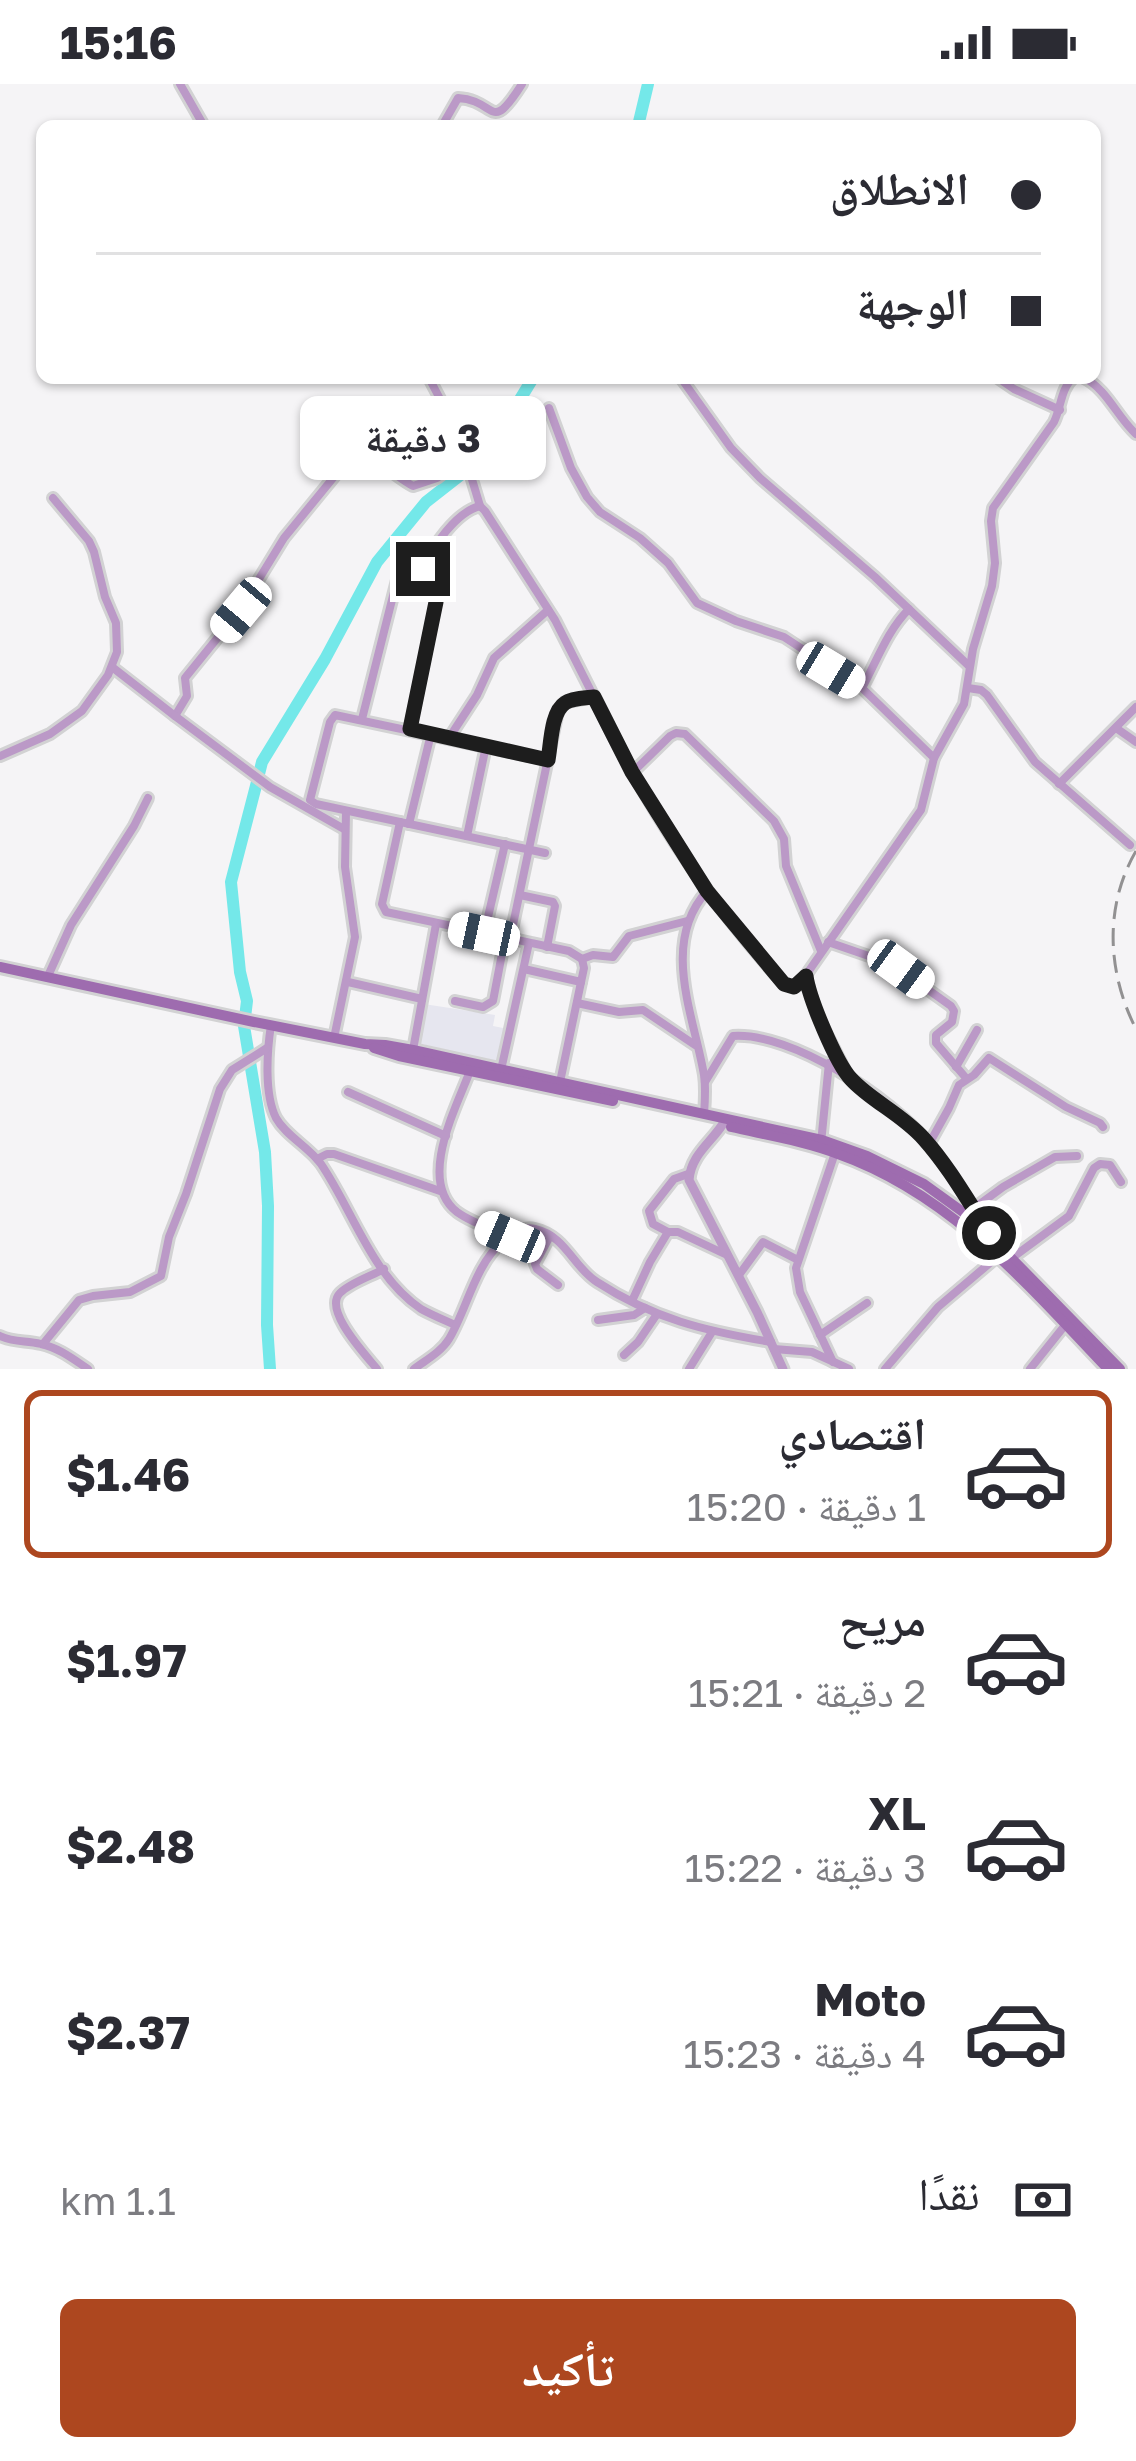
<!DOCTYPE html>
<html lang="ar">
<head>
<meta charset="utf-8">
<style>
	:root { --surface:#fff; --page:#f2f2f3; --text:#2b2b33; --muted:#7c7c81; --line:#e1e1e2; --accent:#ad471f }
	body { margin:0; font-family:"Golos Text","Noto Naskh Arabic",sans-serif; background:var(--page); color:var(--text); direction:rtl; height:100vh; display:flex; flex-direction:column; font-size:45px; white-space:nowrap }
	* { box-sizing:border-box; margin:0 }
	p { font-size:39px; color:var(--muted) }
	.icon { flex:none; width:66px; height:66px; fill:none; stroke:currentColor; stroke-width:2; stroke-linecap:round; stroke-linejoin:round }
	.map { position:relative; height:1285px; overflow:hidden; direction:ltr }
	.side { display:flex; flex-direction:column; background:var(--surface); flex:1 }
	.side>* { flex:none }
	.hud { position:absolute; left:36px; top:36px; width:1065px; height:264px; border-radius:18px; box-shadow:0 3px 9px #0004; direction:rtl; display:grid; align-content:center; height:264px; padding:0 60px; background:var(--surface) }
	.end { position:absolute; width:54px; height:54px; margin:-27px; border:15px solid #1d1d1d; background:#fff; box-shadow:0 0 0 6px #fff }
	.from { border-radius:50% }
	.bubble { position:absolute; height:84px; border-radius:18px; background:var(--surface); box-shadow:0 3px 9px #0004; font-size:39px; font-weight:700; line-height:84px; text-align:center; direction:rtl }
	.car { position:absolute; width:36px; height:72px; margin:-36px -18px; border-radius:15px; box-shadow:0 0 9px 3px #0007; background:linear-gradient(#fff 24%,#345 0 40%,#fff 0 76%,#345 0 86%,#fff 0) }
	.hud b { display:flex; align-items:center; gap:42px; height:114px; font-size:45px }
	.hud b+b { border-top:3px solid var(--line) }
	.hud i { width:30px; height:30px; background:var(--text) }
	ul { padding:21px 0 0; list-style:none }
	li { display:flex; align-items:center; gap:36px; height:168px; margin:0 24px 18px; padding:0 36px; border:6px solid transparent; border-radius:18px }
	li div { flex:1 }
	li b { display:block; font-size:45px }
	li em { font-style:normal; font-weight:700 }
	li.active { border-color:var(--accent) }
	li>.icon { width:108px; height:108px; stroke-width:1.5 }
	.pay { display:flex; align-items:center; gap:30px; height:132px; padding:0 60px; font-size:45px }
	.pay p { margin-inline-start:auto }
	.primary-button { display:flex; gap:24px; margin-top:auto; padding:24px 60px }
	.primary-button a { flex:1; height:138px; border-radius:18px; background:var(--accent); color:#fff; font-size:48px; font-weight:700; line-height:138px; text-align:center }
	.status { display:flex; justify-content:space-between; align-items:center; height:84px; padding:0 60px; background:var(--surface); direction:ltr }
	.status svg { height:33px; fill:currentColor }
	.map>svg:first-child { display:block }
	.built { fill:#e6e6ef }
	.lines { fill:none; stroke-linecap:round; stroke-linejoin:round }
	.river { stroke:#74e8e9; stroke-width:12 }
	.minor-casing { stroke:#d2d2d3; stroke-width:14 }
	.tertiary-casing { stroke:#d2d2d3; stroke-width:15 }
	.secondary-casing { stroke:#d2d2d3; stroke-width:16 }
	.minor { stroke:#bb99c7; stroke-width:8 }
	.tertiary { stroke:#bb99c7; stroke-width:9 }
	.secondary { stroke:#9e6caf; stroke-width:10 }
	.rail { stroke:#929192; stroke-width:3; stroke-dasharray:18 9; stroke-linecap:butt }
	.route { stroke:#1d1d1d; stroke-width:15 }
</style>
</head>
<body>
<div class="status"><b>15:16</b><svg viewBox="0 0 49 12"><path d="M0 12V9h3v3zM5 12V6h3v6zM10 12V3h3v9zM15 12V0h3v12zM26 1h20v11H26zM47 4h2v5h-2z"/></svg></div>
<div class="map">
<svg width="1136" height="1285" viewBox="0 0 1136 1285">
	<rect width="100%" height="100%" fill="#f5f4f6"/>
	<!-- built -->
	<polygon class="built" points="424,920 495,931 493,942 508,945 501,979 418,959"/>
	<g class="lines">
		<!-- river -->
		<g class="river">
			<polyline points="638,42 648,0"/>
			<polyline points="270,1285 267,1241 268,1122 265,1068 244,942 247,917 240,888 231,798 258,694 262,678 325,575 377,478 426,418 486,371 533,294"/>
		</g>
		<!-- minor casing -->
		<g class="minor-casing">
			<g id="minor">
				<polyline points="180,0 204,42"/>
				<path d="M442 42 458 14C497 16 489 52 522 0"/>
				<polyline points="429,294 458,349 480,422 485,427 555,536 594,613"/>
				<polyline points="681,294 731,364 760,394 875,493 968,581"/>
				<polyline points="998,294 1014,305 1060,326"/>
				<path d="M1084 294C1107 305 1117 333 1136 350"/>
				<polyline points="549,324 571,384 587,413 600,428 640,454 668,479 697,519 736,537 784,553 862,604 934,674"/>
				<path d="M423 485C432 463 456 428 480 422"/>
				<path d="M112 583 175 632 187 612 185 594 240 526 284 454 347 377C371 365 392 391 413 402L437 394 466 372"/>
				<path d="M862 604C877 577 887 547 909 525"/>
				<polyline points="968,604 981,606 987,611 1035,678 1130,761"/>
				<polyline points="175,632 270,703 344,745"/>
				<polyline points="362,635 397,496 402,488 423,485"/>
				<polyline points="1116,644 1136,658"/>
				<polyline points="410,645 436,518 435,508 423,485"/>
				<polyline points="449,654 477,611 494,574 548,526"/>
				<polyline points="0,672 50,650 82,627 108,591 117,568 116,539 105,513 94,468 89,457 53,414"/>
				<polyline points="632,689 670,652 676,649 685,650 774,737 784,755 786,782 821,867"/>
				<polyline points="1059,700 1136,623"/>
				<polyline points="400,738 382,820 386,828 569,867 582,875 593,871 613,873 629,852 687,837"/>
				<polyline points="409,740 431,650"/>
				<polyline points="467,752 486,662"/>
				<polyline points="545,769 316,720 310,716 330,638 335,631 548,676"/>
				<polyline points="520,811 553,818 555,822 547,863"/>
				<polyline points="484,850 505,760"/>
				<path d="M510 855 558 627 566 618 594 613C643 717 706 815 784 900L794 903 799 901 921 726 934 674 964 620 973 565 992 502 995 479 991 437 993 424 1054 338C1061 324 1061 304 1073 294"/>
				<polyline points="828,858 892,880 951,922 954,927 952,938 936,951 936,959 966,994"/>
				<polyline points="524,885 581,898"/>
				<polyline points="48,892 71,841 134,742 148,714"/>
				<polyline points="806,893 817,931 849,994"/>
				<polyline points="348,898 422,915"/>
				<polyline points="455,917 483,923 493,917 505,854"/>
				<polyline points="577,919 619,928 643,926 695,961"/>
				<path d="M271 941C267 967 264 1010 276 1034 286 1052 309 1063 321 1080 353 1127 372 1192 421 1225 432 1231 444 1236 455 1241"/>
				<polyline points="334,954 355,853 345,783 346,727"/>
				<polyline points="413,966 436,840"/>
				<polyline points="956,983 977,946"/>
				<polyline points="501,986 529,859"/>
				<path d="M470 987C456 1024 417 1097 457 1128 472 1139 492 1145 509 1152"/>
				<polyline points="560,998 584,884 582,875"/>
				<path d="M705 998 733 952C792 948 891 1014 928 1059 948 1083 964 1111 981 1137"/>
				<polyline points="348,1008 446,1052"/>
				<path d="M704 1030C705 1017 706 1004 704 991 694 932 660 859 707 807"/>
				<polyline points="821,1059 829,979"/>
				<polyline points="929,1060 949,1024 959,1001 974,991 989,974 1066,1023 1100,1039 1103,1043"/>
				<polyline points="317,1075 327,1070 334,1070 440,1107"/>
				<polyline points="973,1125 1003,1103 1055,1073 1077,1072"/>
				<polyline points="668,1148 653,1140 649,1127 674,1095 688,1090"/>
				<polyline points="550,1152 535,1180 537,1185 558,1201"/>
				<polyline points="1012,1174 1069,1132 1094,1084 1100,1080 1110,1081 1121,1098"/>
				<polyline points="739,1191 763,1158 798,1176"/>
				<polyline points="632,1217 650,1178 668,1148 678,1148 727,1171"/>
				<polyline points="598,1236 634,1231 645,1224"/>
				<polyline points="820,1251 867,1219"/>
				<path d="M0 1252C15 1259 26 1256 41 1260 59 1264 73 1275 88 1285"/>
				<polyline points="43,1260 79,1216 93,1212 130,1208 161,1192 169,1153 186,1110 220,1005 232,986 267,964"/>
				<polyline points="774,1265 812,1268 849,1285"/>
				<polyline points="624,1271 638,1258 657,1230"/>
				<polyline points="833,1278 800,1208 796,1184 835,1069"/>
				<path d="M377 1285C365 1270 323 1226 340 1209 350 1199 371 1192 384 1185"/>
				<path d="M414 1285C426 1276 441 1268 449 1255 467 1225 475 1181 502 1158 512 1150 522 1142 535 1145 566 1152 573 1183 597 1198 654 1235 705 1247 771 1258"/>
				<polyline points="689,1285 712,1248"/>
				<polyline points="885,1285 938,1223 997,1173"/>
				<polyline points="1030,1285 1066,1240"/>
			</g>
		</g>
		<!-- tertiary casing -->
		<g class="tertiary-casing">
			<path id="tertiary" d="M726 1035C714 1057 691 1069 689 1096L757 1228 783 1285"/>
		</g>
		<!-- secondary casing -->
		<g class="secondary-casing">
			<g id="secondary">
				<polyline points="0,883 254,938 365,960 385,961 413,966 822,1056 867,1072 924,1100 974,1136 1120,1285"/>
				<polyline points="374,964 399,972 613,1017"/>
				<path d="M731 1043C766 1051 804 1057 838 1070 951 1110 1028 1201 1108 1285"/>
			</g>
		</g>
		<!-- minor -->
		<use href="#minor" class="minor"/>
		<!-- tertiary -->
		<use href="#tertiary" class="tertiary"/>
		<!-- secondary -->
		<use href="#secondary" class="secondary"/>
		<!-- rail -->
		<path class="rail" d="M1136 767C1104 822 1107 888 1136 945"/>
	</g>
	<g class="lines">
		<!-- route -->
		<path class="route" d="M423 485 435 508 436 518 410 645 548 676C551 660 551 628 565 619 572 614 586 614 594 613L632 688 707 807 784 900 794 903 806 892C809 914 836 979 851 995 871 1017 902 1030 924 1055 949 1083 968 1117 989 1149"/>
	</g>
</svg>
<i class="end from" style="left:989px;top:1149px"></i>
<i class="end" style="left:423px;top:485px"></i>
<div class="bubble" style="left:300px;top:312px;width:246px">3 دقيقة</div>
<i class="car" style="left:241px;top:526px;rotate:220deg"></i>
<i class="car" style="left:831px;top:586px;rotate:121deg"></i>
<i class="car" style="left:484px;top:850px;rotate:282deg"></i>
<i class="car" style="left:901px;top:885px;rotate:126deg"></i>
<i class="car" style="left:510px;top:1153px;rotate:293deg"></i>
<div class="hud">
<b><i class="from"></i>الانطلاق</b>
<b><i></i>الوجهة</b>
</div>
</div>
<section class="side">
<ul>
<li class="active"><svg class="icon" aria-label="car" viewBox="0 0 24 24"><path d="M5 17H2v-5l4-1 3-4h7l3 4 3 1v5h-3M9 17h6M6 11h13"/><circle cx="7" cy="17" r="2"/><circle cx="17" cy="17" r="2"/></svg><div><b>اقتصادي</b><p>1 دقيقة · 15:20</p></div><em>$1.46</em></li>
<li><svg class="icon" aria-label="car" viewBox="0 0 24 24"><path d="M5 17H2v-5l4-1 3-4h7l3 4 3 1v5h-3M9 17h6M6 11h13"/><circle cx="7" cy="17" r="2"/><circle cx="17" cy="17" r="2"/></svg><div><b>مريح</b><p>2 دقيقة · 15:21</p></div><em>$1.97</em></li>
<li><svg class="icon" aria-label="car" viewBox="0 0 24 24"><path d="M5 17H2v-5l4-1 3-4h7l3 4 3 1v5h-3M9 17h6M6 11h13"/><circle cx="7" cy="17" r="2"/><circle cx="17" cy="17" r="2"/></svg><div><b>XL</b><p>3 دقيقة · 15:22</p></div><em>$2.48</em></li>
<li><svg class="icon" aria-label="car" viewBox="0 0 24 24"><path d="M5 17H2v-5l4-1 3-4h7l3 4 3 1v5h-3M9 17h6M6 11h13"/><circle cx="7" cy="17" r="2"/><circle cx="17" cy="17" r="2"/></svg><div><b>Moto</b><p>4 دقيقة · 15:23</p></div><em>$2.37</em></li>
</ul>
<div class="pay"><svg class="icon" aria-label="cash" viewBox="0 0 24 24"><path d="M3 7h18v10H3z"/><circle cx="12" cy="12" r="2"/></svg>نقدًا<p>1.1 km</p></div>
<div class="primary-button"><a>تأكيد</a></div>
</section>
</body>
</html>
